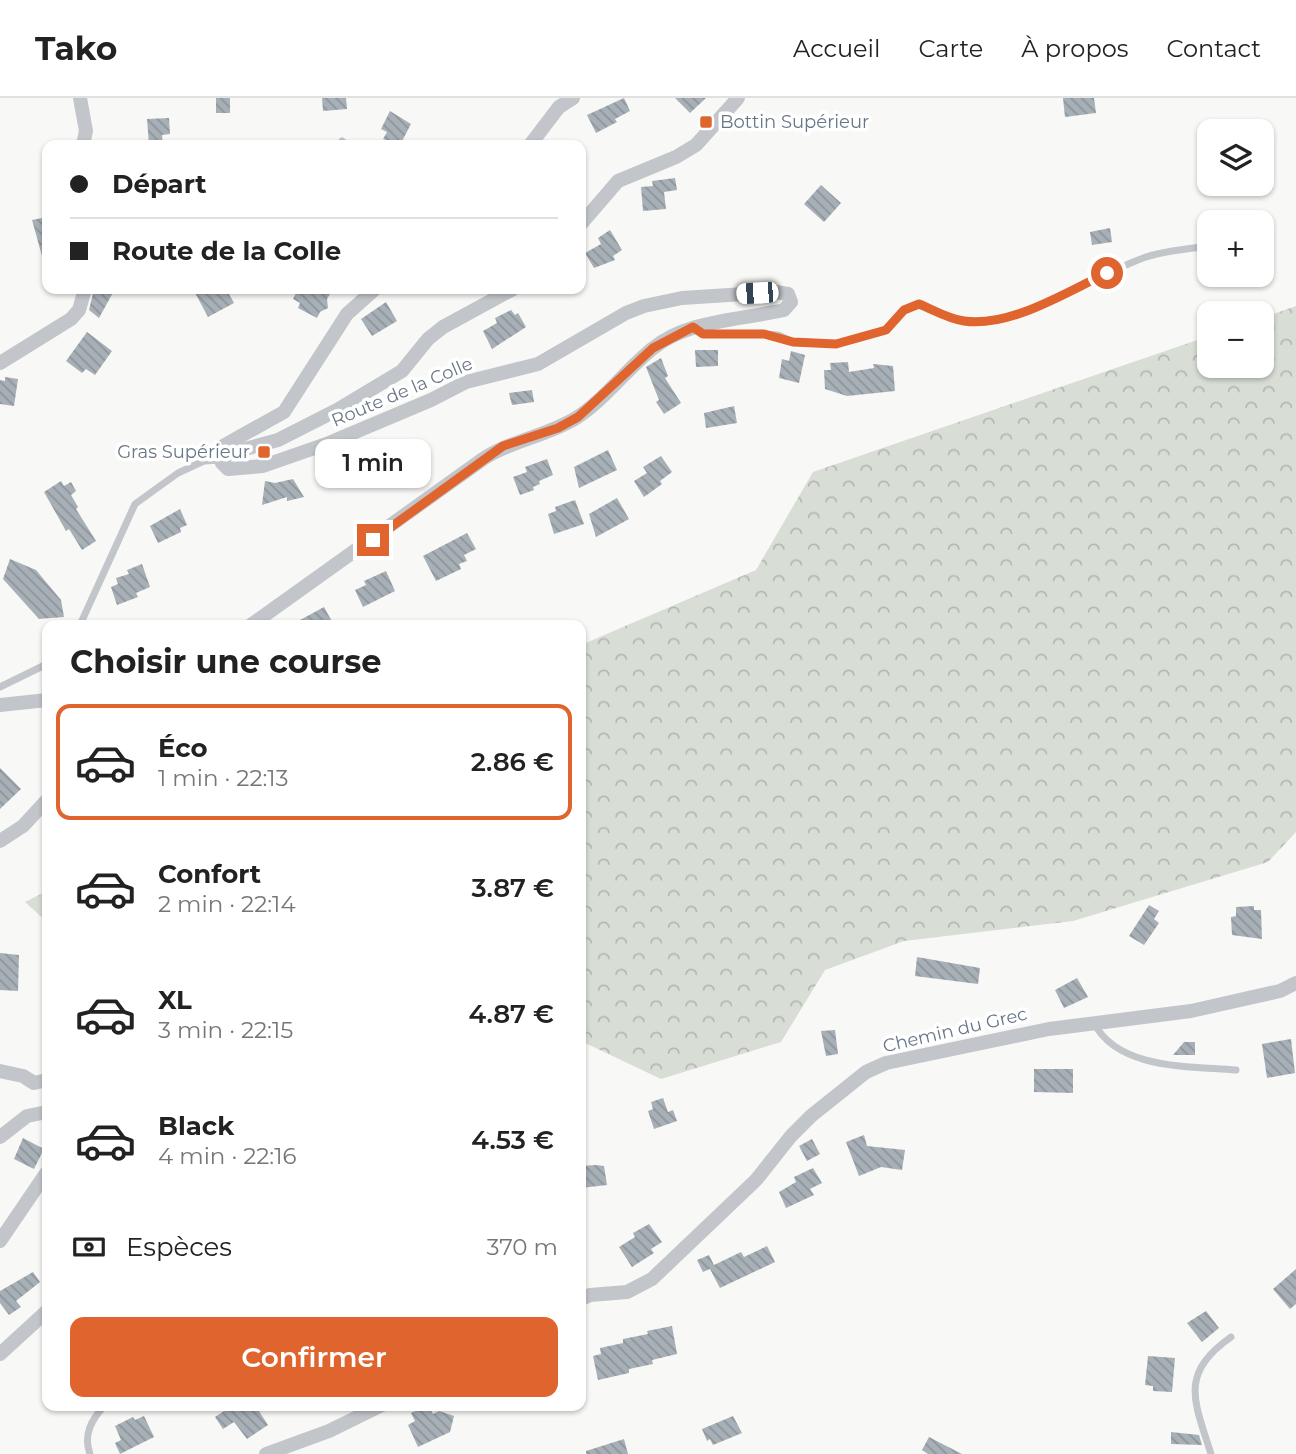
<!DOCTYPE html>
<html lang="fr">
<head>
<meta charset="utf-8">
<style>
	:root { --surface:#fff; --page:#f2f2f2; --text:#222; --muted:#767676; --line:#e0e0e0; --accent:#e0642e }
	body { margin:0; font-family:Montserrat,sans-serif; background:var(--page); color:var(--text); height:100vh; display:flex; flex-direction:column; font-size:26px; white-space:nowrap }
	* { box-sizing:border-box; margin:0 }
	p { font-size:23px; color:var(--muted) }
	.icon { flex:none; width:38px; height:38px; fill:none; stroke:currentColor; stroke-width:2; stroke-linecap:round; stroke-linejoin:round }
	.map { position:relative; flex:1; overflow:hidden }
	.details { position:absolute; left:42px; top:522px; width:544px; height:791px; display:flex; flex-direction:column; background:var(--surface); border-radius:14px; box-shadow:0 2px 5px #0004 }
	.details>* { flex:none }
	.banner { position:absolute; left:42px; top:42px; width:544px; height:154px; border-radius:14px; box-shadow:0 2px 5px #0004; display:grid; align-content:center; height:154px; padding:0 28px; background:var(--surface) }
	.buttons { position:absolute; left:1197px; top:21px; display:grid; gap:14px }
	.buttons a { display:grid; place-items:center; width:77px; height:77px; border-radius:14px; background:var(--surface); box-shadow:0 2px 5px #0004; font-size:35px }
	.end { position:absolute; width:32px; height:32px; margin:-16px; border:9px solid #e0642e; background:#fff; box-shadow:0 0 0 4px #fff }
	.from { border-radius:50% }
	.bubble { position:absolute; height:49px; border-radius:14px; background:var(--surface); box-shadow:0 2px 5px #0004; font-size:23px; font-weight:600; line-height:49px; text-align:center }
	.car { position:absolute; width:21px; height:42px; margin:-21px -10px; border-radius:9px; box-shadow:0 0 5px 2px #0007; background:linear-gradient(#fff 24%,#345 0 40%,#fff 0 76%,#345 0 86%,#fff 0) }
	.banner b { display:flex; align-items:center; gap:24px; height:66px; font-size:26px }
	.banner b+b { border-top:2px solid var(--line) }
	.banner i { width:18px; height:18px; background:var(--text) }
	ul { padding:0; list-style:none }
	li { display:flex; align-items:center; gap:21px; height:116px; margin:0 14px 10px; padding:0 14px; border:4px solid transparent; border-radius:14px }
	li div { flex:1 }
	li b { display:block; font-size:26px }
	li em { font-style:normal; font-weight:600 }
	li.active { border-color:var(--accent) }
	li>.icon { width:63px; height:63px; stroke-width:1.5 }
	h2 { padding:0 28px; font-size:32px; line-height:84px }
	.pay { display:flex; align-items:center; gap:18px; height:77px; padding:0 28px; font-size:26px }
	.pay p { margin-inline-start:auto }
	.button { display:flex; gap:14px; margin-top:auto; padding:14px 28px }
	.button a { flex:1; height:80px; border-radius:14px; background:var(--accent); color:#fff; font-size:28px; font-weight:600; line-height:80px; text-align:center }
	header { display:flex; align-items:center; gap:42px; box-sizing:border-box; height:98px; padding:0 35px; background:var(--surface); border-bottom:2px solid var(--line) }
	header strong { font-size:33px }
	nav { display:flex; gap:38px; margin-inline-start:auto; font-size:24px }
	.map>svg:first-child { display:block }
	.forest { fill:url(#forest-crowns) }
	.building { fill:url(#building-back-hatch) }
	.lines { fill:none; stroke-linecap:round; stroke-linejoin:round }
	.service { stroke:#c2c5c9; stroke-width:7 }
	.minor { stroke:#c2c5c9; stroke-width:14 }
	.route { stroke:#e0642e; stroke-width:9 }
	.poi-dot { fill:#e0642e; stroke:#fff; stroke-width:2.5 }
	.labels { text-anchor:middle; stroke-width:7; stroke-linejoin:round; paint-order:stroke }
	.poi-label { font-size:18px; fill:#687786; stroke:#fff; text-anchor:start }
	.street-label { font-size:18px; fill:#687786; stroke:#fff }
</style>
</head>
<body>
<header>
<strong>Tako</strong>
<nav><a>Accueil</a><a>Carte</a><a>À propos</a><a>Contact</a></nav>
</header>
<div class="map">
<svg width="1296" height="1356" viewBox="0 0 1296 1356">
	<defs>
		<pattern id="forest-crowns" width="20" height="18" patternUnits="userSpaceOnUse" patternTransform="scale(1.75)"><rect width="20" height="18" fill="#d8ddd5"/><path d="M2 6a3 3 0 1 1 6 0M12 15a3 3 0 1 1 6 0" fill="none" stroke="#b3b8b2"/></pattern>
		<pattern id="building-back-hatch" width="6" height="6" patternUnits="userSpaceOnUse" patternTransform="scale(1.75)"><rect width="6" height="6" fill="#a8b0b7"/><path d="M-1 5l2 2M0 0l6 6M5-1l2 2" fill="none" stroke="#8d949a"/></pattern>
	</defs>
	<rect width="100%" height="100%" fill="#f8f8f6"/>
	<!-- forest -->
	<g class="forest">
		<polygon points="1296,208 1296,734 1268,764 1073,823 904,843 825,872 781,944 661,981 581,943 581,547 756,472 813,374 1209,238 1209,268 1262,268 1262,220"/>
		<polygon points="47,793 47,824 25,804"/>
	</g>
	<!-- building -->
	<g class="building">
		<rect x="216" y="0" width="14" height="15"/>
		<polygon points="322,0 346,0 347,11 323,13"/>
		<polygon points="624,0 630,13 615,21 617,24 596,35 587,17"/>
		<polygon points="675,0 706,0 690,15"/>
		<polygon points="1063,0 1094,0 1096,15 1065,19"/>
		<polygon points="390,13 411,26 400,47 383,41 387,34 381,31"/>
		<polygon points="169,20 170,36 162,37 163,47 149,47 147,21"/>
		<polygon points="675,80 677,92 664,94 666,111 643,113 641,89 653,88 652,83"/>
		<polygon points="821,87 841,105 824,124 804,106"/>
		<polygon points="47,119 47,165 44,165 32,122"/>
		<polygon points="1110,130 1112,144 1092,147 1090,134"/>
		<polygon points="610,132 622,152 613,158 615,162 594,170 585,155 601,146 598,140"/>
		<polygon points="94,191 115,191 99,220 89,212"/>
		<polygon points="193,191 226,191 234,205 208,219"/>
		<polygon points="298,191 333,191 327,201 328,210 320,214 317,220 298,210 300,205 293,201"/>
		<polygon points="386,204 397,223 372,238 361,221"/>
		<polygon points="511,212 515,217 518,215 526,229 492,251 483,233 497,225 495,220"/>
		<polygon points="87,234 112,253 95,277 86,271 82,275 66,263"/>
		<polygon points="695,252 718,252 718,268 696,269"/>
		<polygon points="791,253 805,257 799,285 779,280 782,261 789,263"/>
		<polygon points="661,260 668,278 665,280 681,305 664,316 656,304 659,302 646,269"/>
		<polygon points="848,264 849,274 874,270 873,266 893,268 895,293 847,298 825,291 824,272 831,272 830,265"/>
		<polygon points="5,279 18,281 14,308 0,306 0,282 5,283"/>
		<polygon points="532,292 534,304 512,307 509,295"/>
		<polygon points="734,308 737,325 706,330 704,315"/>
		<polygon points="361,345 366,355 359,359 360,362 340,371 345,381 326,389 315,364"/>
		<polygon points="608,352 617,372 579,390 574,369"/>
		<polygon points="661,358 672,374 660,383 662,386 644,399 634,383 647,375 643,369"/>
		<polygon points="547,361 553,377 539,383 540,386 533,389 534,392 520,397 513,379 527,374 525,369"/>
		<polygon points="293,381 304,399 287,403 287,399 262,407 265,383 275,385"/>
		<polygon points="61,383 64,388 71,384 76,393 71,397 78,409 76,411 96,443 82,452 69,431 66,433 44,394"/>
		<polygon points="617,400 629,421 596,439 589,416"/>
		<polygon points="575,402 584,426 554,436 548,416 556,413 555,409"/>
		<polygon points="180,411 187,427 180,430 181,434 158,445 150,428"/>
		<polygon points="467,435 476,451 464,457 467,463 459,466 461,471 436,483 423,458"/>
		<polygon points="10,461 36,472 61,502 64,519 39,521 3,481"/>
		<polygon points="142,466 150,489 136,495 138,499 117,507 111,489 118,486 116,480 129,476 127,472"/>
		<polygon points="386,473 395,493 363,509 355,492 366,487 364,483"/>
		<polygon points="324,509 334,527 291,527"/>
		<polygon points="0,670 21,691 0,711"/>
		<polygon points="1149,807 1159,813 1154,821 1159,825 1144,847 1129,838"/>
		<polygon points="1254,808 1254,812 1261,812 1262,841 1232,837 1231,819 1236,818 1236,809"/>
		<polygon points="0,855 19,857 18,893 0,892"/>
		<polygon points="917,859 980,870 978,886 915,878"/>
		<polygon points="1077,880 1088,899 1064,910 1055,892"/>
		<polygon points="835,932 838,956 826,958 821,933"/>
		<polygon points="1291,941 1295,975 1267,980 1262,946"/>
		<polygon points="1184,944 1195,944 1195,957 1173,957"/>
		<polygon points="1034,971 1073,971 1073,995 1034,994"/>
		<polygon points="663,1000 668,1014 673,1012 677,1023 654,1031 648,1013 653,1011 651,1004"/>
		<polygon points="864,1037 867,1048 905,1052 902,1072 881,1069 859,1078 846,1044"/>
		<polygon points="23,1040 44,1051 34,1071 14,1061"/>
		<polygon points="812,1041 820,1056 807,1063 799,1048"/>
		<polygon points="596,1067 604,1068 607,1087 581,1090 581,1068"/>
		<polygon points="813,1070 822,1085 810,1091 814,1097 786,1110 779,1094 796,1084 794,1079"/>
		<polygon points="649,1126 662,1144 651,1151 654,1155 632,1169 619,1149 635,1139 633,1135"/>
		<polygon points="767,1148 775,1164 720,1190 710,1171 703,1174 697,1162 709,1157 714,1167 741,1154 744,1159"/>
		<polygon points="1296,1171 1296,1206 1290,1211 1273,1191"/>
		<polygon points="33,1174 40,1184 16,1203 21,1209 9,1217 0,1205 0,1193"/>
		<polygon points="1206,1213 1219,1230 1202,1244 1187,1225"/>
		<polygon points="672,1228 677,1256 652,1262 653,1266 629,1271 629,1275 598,1282 593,1258 601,1256 600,1250 623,1245 623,1241 648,1236 647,1233"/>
		<polygon points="1148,1258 1175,1260 1172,1294 1153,1293 1153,1288 1145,1287"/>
		<polygon points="233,1307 255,1307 268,1327 247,1341 234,1324 223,1331 215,1319"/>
		<polygon points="428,1307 433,1316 439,1313 454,1318 450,1334 418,1349 408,1327 415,1323 411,1315"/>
		<polygon points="144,1318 154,1339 120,1356 115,1345 121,1342 115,1328 133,1319 135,1322"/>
		<polygon points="733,1318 742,1335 713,1347 710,1341 707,1343 702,1331"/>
		<polygon points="1171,1334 1199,1337 1202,1347 1171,1346"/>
		<polygon points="929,1339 962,1356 928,1356 922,1352"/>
		<polygon points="624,1341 628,1356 586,1356 586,1353"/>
	</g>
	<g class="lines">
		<!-- service -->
		<g class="service">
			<polyline points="342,43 347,47"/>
			<path d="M695 231 703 236H764L778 237 793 244 836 246 885 232 904 212 918 206C933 212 948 221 964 223 1017 232 1096 176 1146 159 1164 153 1182 152 1200 149"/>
			<polyline points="80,527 135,406 178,375 204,363 221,362"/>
			<polyline points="0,589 47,566"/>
			<path d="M1094 925C1118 972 1191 968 1236 972"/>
			<path d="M90 1356C83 1337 91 1322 105 1307"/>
			<path d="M1211 1356C1194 1302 1179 1276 1231 1239"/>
		</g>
		<!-- minor -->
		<g class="minor">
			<polyline points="80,0 86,33 83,47"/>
			<polyline points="530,47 559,9 573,0"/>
			<polyline points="581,126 618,83 676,59 696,47 738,0"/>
			<polyline points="0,265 71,221 79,212 85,191"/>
			<polyline points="221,362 223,348 284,314 347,216 375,191"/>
			<path d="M251 527 483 361C512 342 547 338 576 320 604 302 626 272 652 251 687 222 740 222 784 212L791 204 788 196 776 194 682 200 644 208 626 215 538 266 466 284 431 302 329 345 263 368 228 371 222 365 227 356 278 342 337 312 402 273 428 241 443 229 513 191"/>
			<polyline points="0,607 47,602"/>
			<polyline points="0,743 23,728 47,702"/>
			<polyline points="0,973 23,978 34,985 47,982"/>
			<polyline points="0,1039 27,1018 47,1014"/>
			<polyline points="0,1143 47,1074"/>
			<polyline points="581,1201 590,1197 627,1194 652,1181 756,1082 791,1038 811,1018 866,974 886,965 1049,931 1191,913 1280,893 1296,885"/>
			<polyline points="0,1256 47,1213"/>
			<polyline points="266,1356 329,1333 382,1307"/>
		</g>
	</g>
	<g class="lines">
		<!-- route -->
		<path class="route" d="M373 442 503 348 558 330 578 319 653 250 693 229 703 236H764L793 244 836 246 886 232 904 212 919 206C934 212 948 221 964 223 1010 230 1068 193 1107 175"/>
	</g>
	<!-- markers -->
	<g class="poi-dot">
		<rect x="699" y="17" width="14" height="14" rx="3.5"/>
		<rect x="257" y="347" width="14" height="14" rx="3.5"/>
	</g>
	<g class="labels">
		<!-- poi labels -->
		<g class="poi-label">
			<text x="720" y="30">Bottin Supérieur</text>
			<text x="250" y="360" text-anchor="end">Gras Supérieur</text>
		</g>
		<!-- street labels -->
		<g class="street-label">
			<text transform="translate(402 294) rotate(-23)" y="6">Route de la Colle</text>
			<text transform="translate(955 932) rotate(-13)" y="6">Chemin du Grec</text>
		</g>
	</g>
</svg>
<div class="buttons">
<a><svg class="icon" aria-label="layers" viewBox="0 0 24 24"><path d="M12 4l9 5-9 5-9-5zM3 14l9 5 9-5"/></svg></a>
<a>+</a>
<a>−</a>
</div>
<i class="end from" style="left:1107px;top:175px"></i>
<i class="end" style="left:373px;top:442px"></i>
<div class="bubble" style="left:315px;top:341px;width:116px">1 min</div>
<i class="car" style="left:757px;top:195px;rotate:267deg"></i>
<div class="banner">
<b><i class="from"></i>Départ</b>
<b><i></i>Route de la Colle</b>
</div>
<section class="details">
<h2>Choisir une course</h2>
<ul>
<li class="active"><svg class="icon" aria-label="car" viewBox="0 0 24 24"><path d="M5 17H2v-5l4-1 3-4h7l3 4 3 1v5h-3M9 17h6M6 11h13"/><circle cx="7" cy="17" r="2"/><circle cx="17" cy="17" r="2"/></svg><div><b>Éco</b><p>1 min · 22:13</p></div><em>2.86 €</em></li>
<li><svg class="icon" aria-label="car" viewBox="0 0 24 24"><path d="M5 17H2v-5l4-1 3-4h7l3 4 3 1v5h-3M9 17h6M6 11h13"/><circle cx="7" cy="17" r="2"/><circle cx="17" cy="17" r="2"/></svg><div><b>Confort</b><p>2 min · 22:14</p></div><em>3.87 €</em></li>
<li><svg class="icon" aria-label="car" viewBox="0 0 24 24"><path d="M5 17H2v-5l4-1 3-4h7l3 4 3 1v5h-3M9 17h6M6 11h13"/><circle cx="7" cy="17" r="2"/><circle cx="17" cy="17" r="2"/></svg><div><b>XL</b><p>3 min · 22:15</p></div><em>4.87 €</em></li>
<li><svg class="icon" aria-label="car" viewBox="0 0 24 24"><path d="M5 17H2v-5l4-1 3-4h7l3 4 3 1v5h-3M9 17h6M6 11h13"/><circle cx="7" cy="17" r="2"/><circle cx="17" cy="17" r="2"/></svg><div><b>Black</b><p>4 min · 22:16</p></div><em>4.53 €</em></li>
</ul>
<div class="pay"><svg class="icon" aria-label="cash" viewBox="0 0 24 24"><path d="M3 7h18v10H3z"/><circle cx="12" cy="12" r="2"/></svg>Espèces<p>370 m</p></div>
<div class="button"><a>Confirmer</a></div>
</section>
</div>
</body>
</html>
